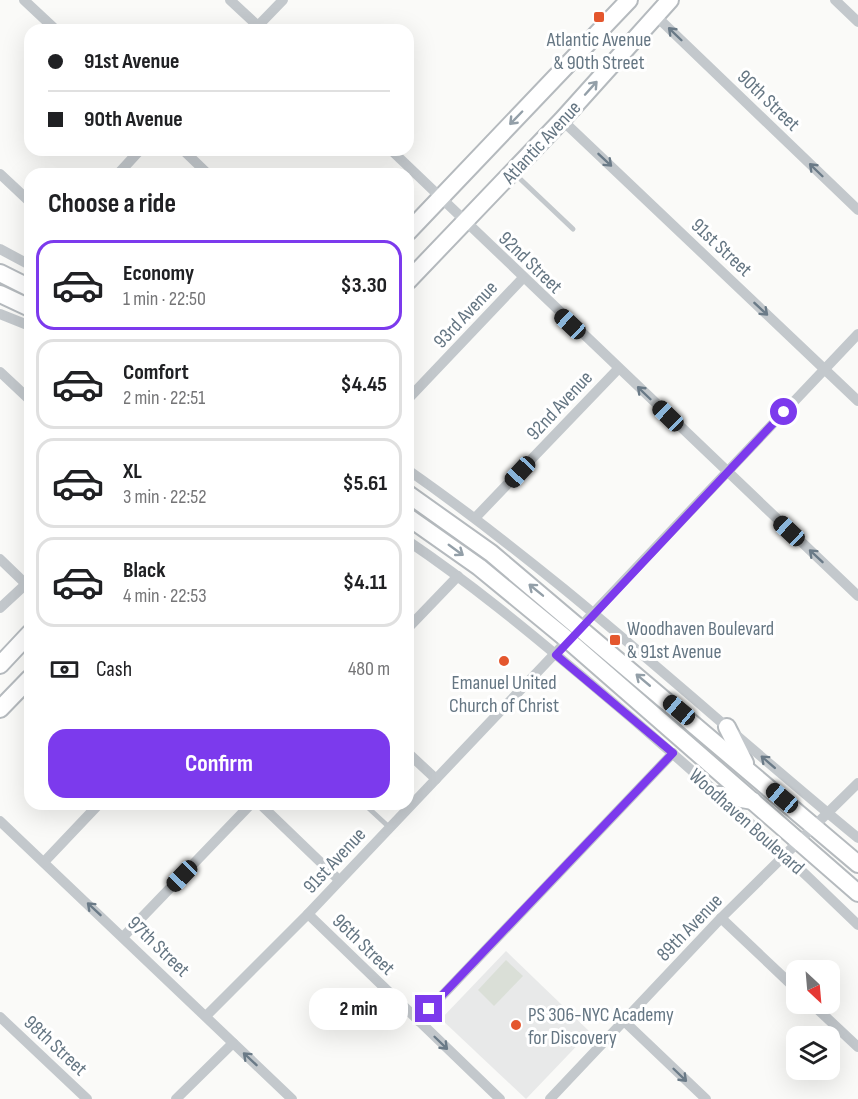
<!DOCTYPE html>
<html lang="en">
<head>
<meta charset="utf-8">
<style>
	:root { --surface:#fff; --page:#f6f6f6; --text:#202124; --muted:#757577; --line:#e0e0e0; --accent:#7c3aed }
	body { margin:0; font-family:"Sofia Sans Condensed",sans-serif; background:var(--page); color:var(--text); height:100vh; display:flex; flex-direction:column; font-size:22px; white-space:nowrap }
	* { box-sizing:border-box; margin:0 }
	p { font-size:20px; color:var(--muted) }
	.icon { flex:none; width:33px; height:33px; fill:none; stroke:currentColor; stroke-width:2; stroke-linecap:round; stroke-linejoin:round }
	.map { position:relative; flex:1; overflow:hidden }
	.sheet { position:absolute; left:24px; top:168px; width:390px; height:642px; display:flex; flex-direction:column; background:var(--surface); border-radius:18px; box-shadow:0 6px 24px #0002 }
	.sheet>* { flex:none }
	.top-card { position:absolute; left:24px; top:24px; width:390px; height:132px; border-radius:18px; box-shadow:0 6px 24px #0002; display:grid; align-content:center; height:132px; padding:0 24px; background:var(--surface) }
	.needle { width:39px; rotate:154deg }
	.buttons { position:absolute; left:786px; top:960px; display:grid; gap:12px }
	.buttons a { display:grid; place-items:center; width:54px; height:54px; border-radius:12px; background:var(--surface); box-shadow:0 6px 24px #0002; font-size:30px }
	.end { position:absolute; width:27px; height:27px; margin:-14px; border:8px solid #7c3aed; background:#fff; box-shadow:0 0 0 3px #fff }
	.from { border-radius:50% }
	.bubble { position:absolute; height:42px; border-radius:18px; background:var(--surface); box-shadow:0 6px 24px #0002; font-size:20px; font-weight:700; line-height:42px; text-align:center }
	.car { position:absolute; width:18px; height:36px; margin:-18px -9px; border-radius:8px; box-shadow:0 0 4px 2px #0007; background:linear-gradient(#222 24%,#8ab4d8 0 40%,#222 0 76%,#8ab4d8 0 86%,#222 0) }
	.top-card b { display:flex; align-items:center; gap:21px; height:57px; font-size:22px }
	.top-card b+b { border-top:2px solid var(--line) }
	.top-card i { width:15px; height:15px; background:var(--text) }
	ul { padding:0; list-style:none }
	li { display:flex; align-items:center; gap:18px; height:90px; margin:0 12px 9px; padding:0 12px; border:3px solid var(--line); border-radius:18px }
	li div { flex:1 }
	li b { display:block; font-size:22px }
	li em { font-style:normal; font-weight:700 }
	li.selected { border-color:var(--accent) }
	li>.icon { width:54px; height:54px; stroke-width:1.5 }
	h2 { padding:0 24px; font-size:27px; line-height:72px }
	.pay { display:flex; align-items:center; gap:15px; height:66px; padding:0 24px; font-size:22px }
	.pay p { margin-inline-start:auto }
	.action { display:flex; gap:12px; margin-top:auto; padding:12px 24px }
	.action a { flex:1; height:69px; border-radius:18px; background:var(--accent); color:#fff; font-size:24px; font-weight:700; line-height:69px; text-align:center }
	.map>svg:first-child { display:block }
	.built { fill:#e8e9e9 }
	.grass { fill:#dadfd7 }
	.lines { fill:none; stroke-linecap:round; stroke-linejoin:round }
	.primary-casing { stroke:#b5babe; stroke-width:20 }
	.lane { stroke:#c3c8cc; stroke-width:5 }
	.street { stroke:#c3c8cc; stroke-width:10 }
	.primary { stroke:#fff; stroke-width:16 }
	.oneway { stroke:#6a7a87 }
	.oneway2 { stroke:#939fa8 }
	.route { stroke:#7c3aed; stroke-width:8 }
	.poi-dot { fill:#e4572e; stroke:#fff; stroke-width:2 }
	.labels { text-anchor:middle; stroke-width:6; stroke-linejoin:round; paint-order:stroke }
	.poi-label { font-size:20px; fill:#657683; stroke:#fff }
	.street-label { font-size:20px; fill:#657683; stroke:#fff }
</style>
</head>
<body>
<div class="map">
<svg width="858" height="1099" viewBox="0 0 858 1099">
	<rect width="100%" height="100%" fill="#fafaf8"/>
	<!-- built -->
	<polygon class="built" points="506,951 590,1032 526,1099 441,1019"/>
	<!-- grass -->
	<polygon class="grass" points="506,960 523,976 494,1006 478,990"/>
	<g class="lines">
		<!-- primary casing -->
		<g class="primary-casing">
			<g id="primary">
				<polyline points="408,232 629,0"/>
				<polyline points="0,273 30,288"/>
				<polyline points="408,281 562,120 670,0"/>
				<polyline points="0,294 30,308"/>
				<polyline points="408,494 491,553 858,864"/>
				<polyline points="408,517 479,567 569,641 858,893"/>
				<polyline points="0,665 30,633"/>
				<polyline points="0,709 30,678"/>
				<polyline points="727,727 745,763"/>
				<polyline points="719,795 753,801"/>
			</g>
		</g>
		<!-- lane -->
		<g class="lane">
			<polyline points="515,174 573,229"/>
			<polyline points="364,804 389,827"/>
		</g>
		<!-- street -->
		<g class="street">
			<polyline points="24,0 56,30"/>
			<polyline points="230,0 258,26"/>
			<polyline points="835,0 858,22"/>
			<polyline points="655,15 858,210"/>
			<polyline points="254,30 283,0"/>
			<polyline points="562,120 858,401"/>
			<polyline points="183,150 208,174"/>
			<polyline points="391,150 858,596"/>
			<polyline points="0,174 30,202"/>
			<polyline points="118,174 140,150"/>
			<polyline points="0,249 30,265"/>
			<polyline points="0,314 30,326"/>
			<polyline points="0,372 30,400"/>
			<polyline points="408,399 522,279"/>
			<path d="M408 470C567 581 708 715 858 838"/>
			<polyline points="476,517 618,369"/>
			<path d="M408 541C470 583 527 630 584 678 679 757 770 839 858 925"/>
			<polyline points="0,559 30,588"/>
			<polyline points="0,608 26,584"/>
			<polyline points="408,628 458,576"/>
			<polyline points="408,753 436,779"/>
			<polyline points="260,804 339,880"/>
			<polyline points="0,821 292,1099"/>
			<polyline points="44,862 99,804"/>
			<polyline points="308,914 500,1099"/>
			<polyline points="721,918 796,989"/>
			<polyline points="123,937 251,804"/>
			<polyline points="812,1004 858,1047"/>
			<polyline points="206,1016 308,914 858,334"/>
			<polyline points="0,1017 87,1099"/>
			<polyline points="418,1021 673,753"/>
			<polyline points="624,1021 706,1099"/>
			<polyline points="176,1099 233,1043"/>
			<polyline points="550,1099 721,918 858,783"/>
		</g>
		<!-- primary -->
		<use href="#primary" class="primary"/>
	</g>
	<!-- one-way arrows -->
	<defs><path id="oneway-shaft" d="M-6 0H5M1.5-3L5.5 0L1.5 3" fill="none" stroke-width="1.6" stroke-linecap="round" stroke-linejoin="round" transform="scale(1.5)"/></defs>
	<g class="oneway">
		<use href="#oneway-shaft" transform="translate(675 34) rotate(-136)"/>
		<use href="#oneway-shaft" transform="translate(605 160) rotate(43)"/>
		<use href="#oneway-shaft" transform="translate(816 170) rotate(-136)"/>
		<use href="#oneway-shaft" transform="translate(761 309) rotate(43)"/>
		<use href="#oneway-shaft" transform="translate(644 393) rotate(-136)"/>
		<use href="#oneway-shaft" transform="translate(816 556) rotate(-137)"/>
		<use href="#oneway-shaft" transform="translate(768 762) rotate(-139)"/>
		<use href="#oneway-shaft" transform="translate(94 909) rotate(-137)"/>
		<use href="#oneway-shaft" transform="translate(441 1043) rotate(44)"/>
		<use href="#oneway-shaft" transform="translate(250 1059) rotate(-137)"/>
		<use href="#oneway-shaft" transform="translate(680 1075) rotate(44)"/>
	</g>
	<g class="oneway2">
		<use href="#oneway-shaft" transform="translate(591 88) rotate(-48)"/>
		<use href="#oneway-shaft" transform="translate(516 118) rotate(134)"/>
		<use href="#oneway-shaft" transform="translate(456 550) rotate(36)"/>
		<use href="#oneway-shaft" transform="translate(536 590) rotate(-141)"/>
		<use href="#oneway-shaft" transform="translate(643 680) rotate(-140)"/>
	</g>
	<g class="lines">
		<!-- route -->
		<polyline class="route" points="429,1009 673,753 556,655 784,412"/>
	</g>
	<!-- markers -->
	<g class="poi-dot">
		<rect x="593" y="11" width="12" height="12" rx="3"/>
		<rect x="609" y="634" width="12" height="12" rx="3"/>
		<circle cx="504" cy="661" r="6"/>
		<circle cx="516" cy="1025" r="6"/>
	</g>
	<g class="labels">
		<!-- poi labels -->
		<g class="poi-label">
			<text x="599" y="46">Atlantic Avenue<tspan x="599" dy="23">&amp; 90th Street</tspan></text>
			<text x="627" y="635" text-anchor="start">Woodhaven Boulevard<tspan x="627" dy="23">&amp; 91st Avenue</tspan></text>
			<text x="504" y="689">Emanuel United<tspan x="504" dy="23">Church of Christ</tspan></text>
			<text x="528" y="1021" text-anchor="start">PS 306-NYC Academy<tspan x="528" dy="23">for Discovery</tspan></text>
		</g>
		<!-- street labels -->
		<g class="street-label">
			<text transform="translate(769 100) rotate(44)" y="7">90th Street</text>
			<text transform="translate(541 142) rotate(-47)" y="7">Atlantic Avenue</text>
			<text transform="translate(722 247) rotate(43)" y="7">91st Street</text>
			<text transform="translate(531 262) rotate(44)" y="7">92nd Street</text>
			<text transform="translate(465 314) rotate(-47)" y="7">93rd Avenue</text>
			<text transform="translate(559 405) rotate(-47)" y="7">92nd Avenue</text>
			<text transform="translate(747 821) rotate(42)" y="7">Woodhaven Boulevard</text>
			<text transform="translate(334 860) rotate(-47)" y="7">91st Avenue</text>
			<text transform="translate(689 927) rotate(-46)" y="7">89th Avenue</text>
			<text transform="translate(364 944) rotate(44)" y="7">96th Street</text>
			<text transform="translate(159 946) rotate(44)" y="7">97th Street</text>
			<text transform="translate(56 1045) rotate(43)" y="7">98th Street</text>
		</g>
	</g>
</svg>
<div class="buttons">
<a><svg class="needle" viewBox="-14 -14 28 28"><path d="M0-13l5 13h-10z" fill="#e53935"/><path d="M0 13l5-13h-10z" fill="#757577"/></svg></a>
<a><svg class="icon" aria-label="layers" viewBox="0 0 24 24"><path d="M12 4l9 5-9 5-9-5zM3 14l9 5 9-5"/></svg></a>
</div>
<i class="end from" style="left:784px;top:412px"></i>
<i class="end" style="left:429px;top:1009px"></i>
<div class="bubble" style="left:309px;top:988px;width:99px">2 min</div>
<i class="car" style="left:570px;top:324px;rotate:313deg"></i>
<i class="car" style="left:668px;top:416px;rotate:314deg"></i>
<i class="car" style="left:520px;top:472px;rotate:223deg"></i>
<i class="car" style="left:789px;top:531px;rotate:313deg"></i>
<i class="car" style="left:679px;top:710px;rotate:310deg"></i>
<i class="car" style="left:782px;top:798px;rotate:310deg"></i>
<i class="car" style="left:182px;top:876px;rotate:224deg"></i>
<div class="top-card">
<b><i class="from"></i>91st Avenue</b>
<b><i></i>90th Avenue</b>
</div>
<section class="sheet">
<h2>Choose a ride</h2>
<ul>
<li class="selected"><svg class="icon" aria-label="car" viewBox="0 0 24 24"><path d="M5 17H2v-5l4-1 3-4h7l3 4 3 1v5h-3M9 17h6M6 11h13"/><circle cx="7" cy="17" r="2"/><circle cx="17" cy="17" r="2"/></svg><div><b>Economy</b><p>1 min · 22:50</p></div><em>$3.30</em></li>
<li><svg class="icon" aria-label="car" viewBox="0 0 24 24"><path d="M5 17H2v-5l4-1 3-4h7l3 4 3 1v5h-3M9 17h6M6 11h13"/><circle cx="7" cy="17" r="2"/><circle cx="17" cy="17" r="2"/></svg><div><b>Comfort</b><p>2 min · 22:51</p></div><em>$4.45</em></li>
<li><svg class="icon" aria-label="car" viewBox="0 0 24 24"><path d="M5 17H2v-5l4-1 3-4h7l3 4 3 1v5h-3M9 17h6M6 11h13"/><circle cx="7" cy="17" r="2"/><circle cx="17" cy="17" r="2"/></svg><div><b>XL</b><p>3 min · 22:52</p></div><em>$5.61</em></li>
<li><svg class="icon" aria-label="car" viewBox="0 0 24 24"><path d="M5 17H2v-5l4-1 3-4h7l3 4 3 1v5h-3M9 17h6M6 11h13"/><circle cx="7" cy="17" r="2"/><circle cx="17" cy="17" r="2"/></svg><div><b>Black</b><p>4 min · 22:53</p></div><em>$4.11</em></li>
</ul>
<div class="pay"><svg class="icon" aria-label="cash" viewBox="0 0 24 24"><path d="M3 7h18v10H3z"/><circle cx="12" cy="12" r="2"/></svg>Cash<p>480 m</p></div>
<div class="action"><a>Confirm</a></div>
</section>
</div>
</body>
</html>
